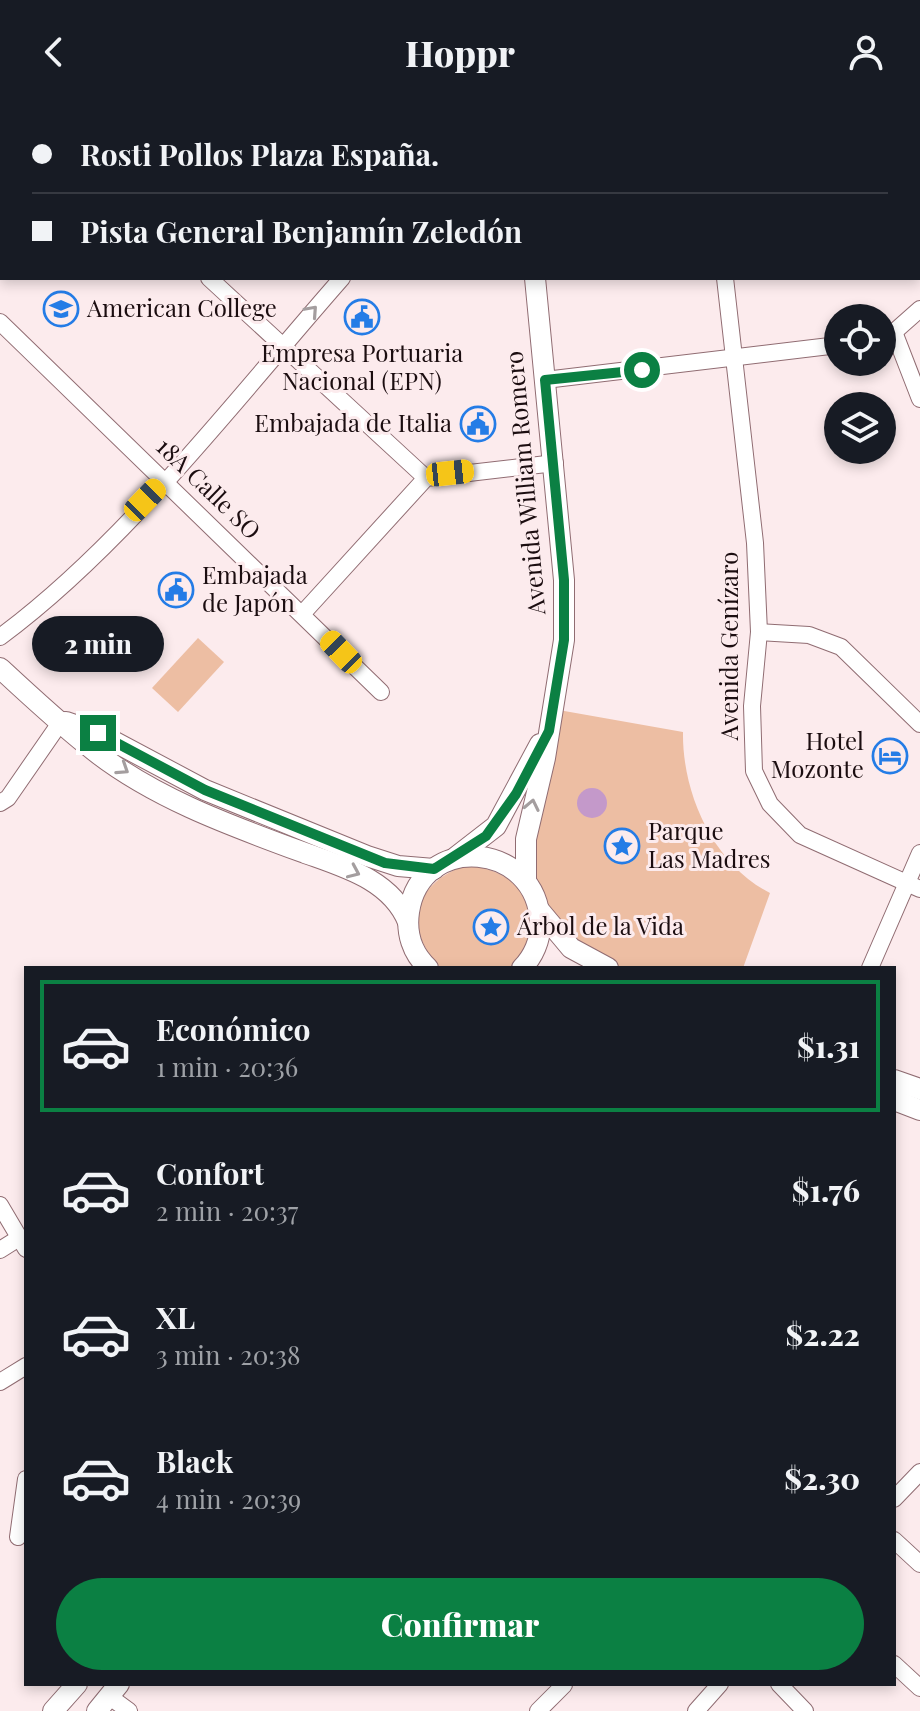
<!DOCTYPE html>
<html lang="es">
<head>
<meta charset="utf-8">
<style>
	:root { --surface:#171b24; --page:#242831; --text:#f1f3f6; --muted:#9ea1a6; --line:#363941; --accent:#0b8043 }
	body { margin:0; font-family:"Playfair Display",serif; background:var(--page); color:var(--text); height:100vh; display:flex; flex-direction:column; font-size:30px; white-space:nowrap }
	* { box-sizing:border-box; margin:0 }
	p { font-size:26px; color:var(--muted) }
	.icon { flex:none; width:44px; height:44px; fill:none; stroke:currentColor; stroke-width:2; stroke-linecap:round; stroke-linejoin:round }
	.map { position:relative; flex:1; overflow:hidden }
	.details { position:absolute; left:24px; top:862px; width:872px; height:720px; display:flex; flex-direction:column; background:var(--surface); border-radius:0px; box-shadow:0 4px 12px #0003 }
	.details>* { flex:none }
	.guide { position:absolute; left:0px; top:0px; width:920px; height:176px; box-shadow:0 4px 12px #0003; display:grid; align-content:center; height:176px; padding:0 32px; background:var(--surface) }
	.controls { position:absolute; left:824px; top:200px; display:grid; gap:16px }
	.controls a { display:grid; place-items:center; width:72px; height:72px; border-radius:50%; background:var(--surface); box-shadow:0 4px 12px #0003; font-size:40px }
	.end { position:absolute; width:36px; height:36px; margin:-18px; border:10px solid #0b8043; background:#fff; box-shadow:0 0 0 4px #fff }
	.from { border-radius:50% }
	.bubble { position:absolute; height:56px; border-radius:28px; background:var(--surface); box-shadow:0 4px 12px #0003; font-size:26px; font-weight:800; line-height:56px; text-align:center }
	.car { position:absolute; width:24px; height:48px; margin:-24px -12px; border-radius:10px; box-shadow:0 0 6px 2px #0007; background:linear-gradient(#f5c518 24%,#345 0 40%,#f5c518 0 76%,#345 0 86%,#f5c518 0) }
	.guide b { display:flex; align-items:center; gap:28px; height:76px; font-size:30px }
	.guide b+b { border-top:2px solid var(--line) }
	.guide i { width:20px; height:20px; background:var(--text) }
	ul { padding:14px 0 0; list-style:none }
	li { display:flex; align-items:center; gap:24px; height:132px; margin:0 16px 12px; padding:0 16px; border:4px solid transparent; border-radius:0px }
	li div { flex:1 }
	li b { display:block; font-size:30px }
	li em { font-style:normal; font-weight:800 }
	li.on { border-color:var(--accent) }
	li>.icon { width:72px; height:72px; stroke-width:1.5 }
	.cta { display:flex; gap:16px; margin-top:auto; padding:16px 32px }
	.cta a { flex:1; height:92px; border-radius:48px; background:var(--accent); color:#fff; font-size:32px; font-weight:800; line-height:92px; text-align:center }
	header { display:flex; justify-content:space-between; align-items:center; height:104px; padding:0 32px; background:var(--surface); font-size:36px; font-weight:800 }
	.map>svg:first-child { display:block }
	.green { fill:#edbea3 }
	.water { fill:#c499ca }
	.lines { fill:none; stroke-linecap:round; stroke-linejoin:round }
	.minor-casing { stroke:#906c72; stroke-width:18 }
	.major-casing { stroke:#906c72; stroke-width:22 }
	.minor { stroke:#fff; stroke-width:16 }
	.major { stroke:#fff; stroke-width:20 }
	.oneway { stroke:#a49e9f }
	.route { stroke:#0b8043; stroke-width:10 }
	.labels { text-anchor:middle; stroke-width:6; stroke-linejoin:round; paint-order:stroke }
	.poi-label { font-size:24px; fill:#1b0d10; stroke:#fcebed; text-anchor:start }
	.street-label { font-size:24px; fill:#1b0d10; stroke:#fcebed }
</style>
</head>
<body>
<header><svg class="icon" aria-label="back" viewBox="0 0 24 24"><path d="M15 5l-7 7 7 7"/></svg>Hoppr<svg class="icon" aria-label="person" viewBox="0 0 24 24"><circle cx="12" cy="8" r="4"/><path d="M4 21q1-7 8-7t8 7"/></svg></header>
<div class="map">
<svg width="920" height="1607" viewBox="0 0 920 1607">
	<rect width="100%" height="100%" fill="#fcebed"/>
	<!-- green -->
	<g class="green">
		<polygon points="198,534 224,558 178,608 152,584"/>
		<path d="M553 605 683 628C682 689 713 760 770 789L743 864H608L540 807 526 734Z"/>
		<path d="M464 762C524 762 558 822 509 864H441C402 825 413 780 464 762Z"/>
	</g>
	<!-- water -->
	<circle class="water" cx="592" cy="699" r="15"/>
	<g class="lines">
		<!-- minor casing -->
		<g class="minor-casing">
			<g id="minor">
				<polyline points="291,0 293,2"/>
				<polyline points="819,0 821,2"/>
				<polyline points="385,2 386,0"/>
				<polyline points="771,2 773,0"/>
				<polyline points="918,94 920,96"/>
				<polyline points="0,144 2,143"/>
				<polyline points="209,174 426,374"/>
				<polyline points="725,174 755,439 759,528 752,602 754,667 770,700 800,731 920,785"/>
				<polyline points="0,218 381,588"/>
				<polyline points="894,228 920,295"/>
				<polyline points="882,232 894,228 920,205"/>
				<polyline points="545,276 838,241"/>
				<polyline points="303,509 426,374 555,359"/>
				<polyline points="759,528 809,531 841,543 920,620"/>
				<path d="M0 533C126 440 238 292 342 174"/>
				<polyline points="0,699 8,694 62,616"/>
				<polyline points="870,864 920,749"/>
				<polyline points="0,1101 26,1145"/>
				<polyline points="0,1146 19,1134"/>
				<polyline points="0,1278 26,1262"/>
				<polyline points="894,1395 920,1368"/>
				<polyline points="18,1433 26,1375"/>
				<polyline points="894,1436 920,1460"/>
				<polyline points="894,1560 920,1584"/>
				<polyline points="779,1580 805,1607"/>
				<polyline points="110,1593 129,1607"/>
				<polyline points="538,1607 564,1581"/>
				<polyline points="696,1607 720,1580"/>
			</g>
		</g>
		<!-- major casing -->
		<g class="major-casing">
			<g id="major">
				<polyline points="564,2 565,0"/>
				<path d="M0 564C28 590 57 617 87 641 148 692 231 722 305 749 344 763 391 776 408 818"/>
				<polyline points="66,618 98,629 205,686 367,752 398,762 434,765"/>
				<polyline points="456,753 496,722 540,640"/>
				<polyline points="526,777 526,735 545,654 564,536 564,476 535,174"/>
				<polyline points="540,807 571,844 608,864"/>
				<path d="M428 864C412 849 406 829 409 808 421 727 538 738 540 819 541 836 533 853 522 864"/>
				<polyline points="894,976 920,985"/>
				<polyline points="894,996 920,1006"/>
				<polyline points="53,1607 77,1580"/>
				<polyline points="97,1607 119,1580"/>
			</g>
		</g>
		<!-- minor -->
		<use href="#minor" class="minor"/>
		<!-- major -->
		<use href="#major" class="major"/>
	</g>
	<!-- one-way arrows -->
	<defs><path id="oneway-chevron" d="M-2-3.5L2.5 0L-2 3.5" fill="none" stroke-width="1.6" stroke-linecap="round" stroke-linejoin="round" transform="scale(2)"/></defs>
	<g class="oneway">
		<use href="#oneway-chevron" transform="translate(312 207) rotate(-48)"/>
		<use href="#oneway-chevron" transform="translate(123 665) rotate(33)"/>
		<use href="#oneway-chevron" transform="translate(532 701) rotate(-78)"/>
		<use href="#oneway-chevron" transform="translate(354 768) rotate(24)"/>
	</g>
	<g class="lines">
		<!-- route -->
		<polyline class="route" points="98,629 205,686 385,759 434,765 486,732 516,690 549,627 564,536 564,476 545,276 642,266"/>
	</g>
	<!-- icons -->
	<defs>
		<g id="university-ring" transform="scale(1.8)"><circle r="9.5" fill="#fcebed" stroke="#247ce6" stroke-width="1.5"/><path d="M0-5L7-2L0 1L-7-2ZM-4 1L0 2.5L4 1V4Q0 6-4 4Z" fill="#247ce6"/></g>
		<g id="civic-ring" transform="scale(1.8)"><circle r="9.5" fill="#fcebed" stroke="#247ce6" stroke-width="1.5"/><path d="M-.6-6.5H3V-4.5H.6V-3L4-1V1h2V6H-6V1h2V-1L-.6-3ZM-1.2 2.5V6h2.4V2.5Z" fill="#247ce6"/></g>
		<g id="hotel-ring" transform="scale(1.8)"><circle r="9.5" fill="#fcebed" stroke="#247ce6" stroke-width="1.5"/><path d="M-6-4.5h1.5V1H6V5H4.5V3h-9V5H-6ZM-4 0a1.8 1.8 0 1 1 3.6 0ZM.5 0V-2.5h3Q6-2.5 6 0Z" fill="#247ce6"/></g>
		<g id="sight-ring" transform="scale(1.8)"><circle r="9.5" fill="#fcebed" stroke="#247ce6" stroke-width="1.5"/><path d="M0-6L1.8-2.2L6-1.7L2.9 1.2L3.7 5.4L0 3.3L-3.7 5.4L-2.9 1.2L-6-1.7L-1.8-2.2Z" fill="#247ce6"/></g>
	</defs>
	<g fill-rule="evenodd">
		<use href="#university-ring" x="61" y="205"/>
		<use href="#civic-ring" x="362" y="213"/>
		<use href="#civic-ring" x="478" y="320"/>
		<use href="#civic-ring" x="176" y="486"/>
		<use href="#hotel-ring" x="890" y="652"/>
		<use href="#sight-ring" x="622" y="742"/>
		<use href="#sight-ring" x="491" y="823"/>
	</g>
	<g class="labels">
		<!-- poi labels -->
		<g class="poi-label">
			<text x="87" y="213">American College</text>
			<text x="362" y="258" text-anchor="middle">Empresa Portuaria<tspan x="362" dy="28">Nacional (EPN)</tspan></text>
			<text x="452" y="328" text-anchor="end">Embajada de Italia</text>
			<text x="202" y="480">Embajada<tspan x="202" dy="28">de Japón</tspan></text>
			<text x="864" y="646" text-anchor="end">Hotel<tspan x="864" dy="28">Mozonte</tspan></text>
			<text x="648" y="736">Parque<tspan x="648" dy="28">Las Madres</tspan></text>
			<text x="517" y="831">Árbol de la Vida</text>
		</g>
		<!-- street labels -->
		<g class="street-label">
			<text transform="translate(526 379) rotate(-95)" y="8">Avenida William Romero</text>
			<text transform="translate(208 385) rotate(44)" y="8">18A Calle SO</text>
			<text transform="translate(730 542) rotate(-90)" y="8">Avenida Genízaro</text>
		</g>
	</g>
</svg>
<div class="controls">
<a><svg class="icon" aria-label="locate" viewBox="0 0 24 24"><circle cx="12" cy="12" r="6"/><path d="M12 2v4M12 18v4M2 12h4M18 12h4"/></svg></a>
<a><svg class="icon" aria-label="layers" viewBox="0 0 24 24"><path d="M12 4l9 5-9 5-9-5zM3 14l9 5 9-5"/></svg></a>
</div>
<i class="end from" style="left:642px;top:266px"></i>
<i class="end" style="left:98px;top:629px"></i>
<div class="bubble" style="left:32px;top:512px;width:132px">2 min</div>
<i class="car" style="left:450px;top:369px;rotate:84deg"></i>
<i class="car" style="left:145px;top:396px;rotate:44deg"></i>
<i class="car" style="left:341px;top:548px;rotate:316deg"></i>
<div class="guide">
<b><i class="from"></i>Rosti Pollos Plaza España.</b>
<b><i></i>Pista General Benjamín Zeledón</b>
</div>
<section class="details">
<ul>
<li class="on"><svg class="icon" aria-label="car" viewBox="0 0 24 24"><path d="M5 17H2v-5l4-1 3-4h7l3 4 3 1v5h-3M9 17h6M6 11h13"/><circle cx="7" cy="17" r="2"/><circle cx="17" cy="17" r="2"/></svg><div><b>Económico</b><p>1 min · 20:36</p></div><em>$1.31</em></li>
<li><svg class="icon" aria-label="car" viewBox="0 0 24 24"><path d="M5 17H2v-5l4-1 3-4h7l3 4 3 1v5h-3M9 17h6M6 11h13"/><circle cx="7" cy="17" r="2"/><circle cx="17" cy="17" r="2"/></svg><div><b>Confort</b><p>2 min · 20:37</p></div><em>$1.76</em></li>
<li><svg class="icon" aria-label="car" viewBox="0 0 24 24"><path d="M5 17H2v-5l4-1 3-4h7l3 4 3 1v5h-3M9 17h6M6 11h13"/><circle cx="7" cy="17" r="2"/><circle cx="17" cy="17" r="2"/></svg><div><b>XL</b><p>3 min · 20:38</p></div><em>$2.22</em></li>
<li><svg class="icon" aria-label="car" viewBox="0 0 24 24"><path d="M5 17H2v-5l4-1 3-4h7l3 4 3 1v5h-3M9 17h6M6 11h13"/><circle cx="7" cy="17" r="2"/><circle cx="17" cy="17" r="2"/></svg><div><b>Black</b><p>4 min · 20:39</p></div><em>$2.30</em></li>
</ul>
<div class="cta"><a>Confirmar</a></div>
</section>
</div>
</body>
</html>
